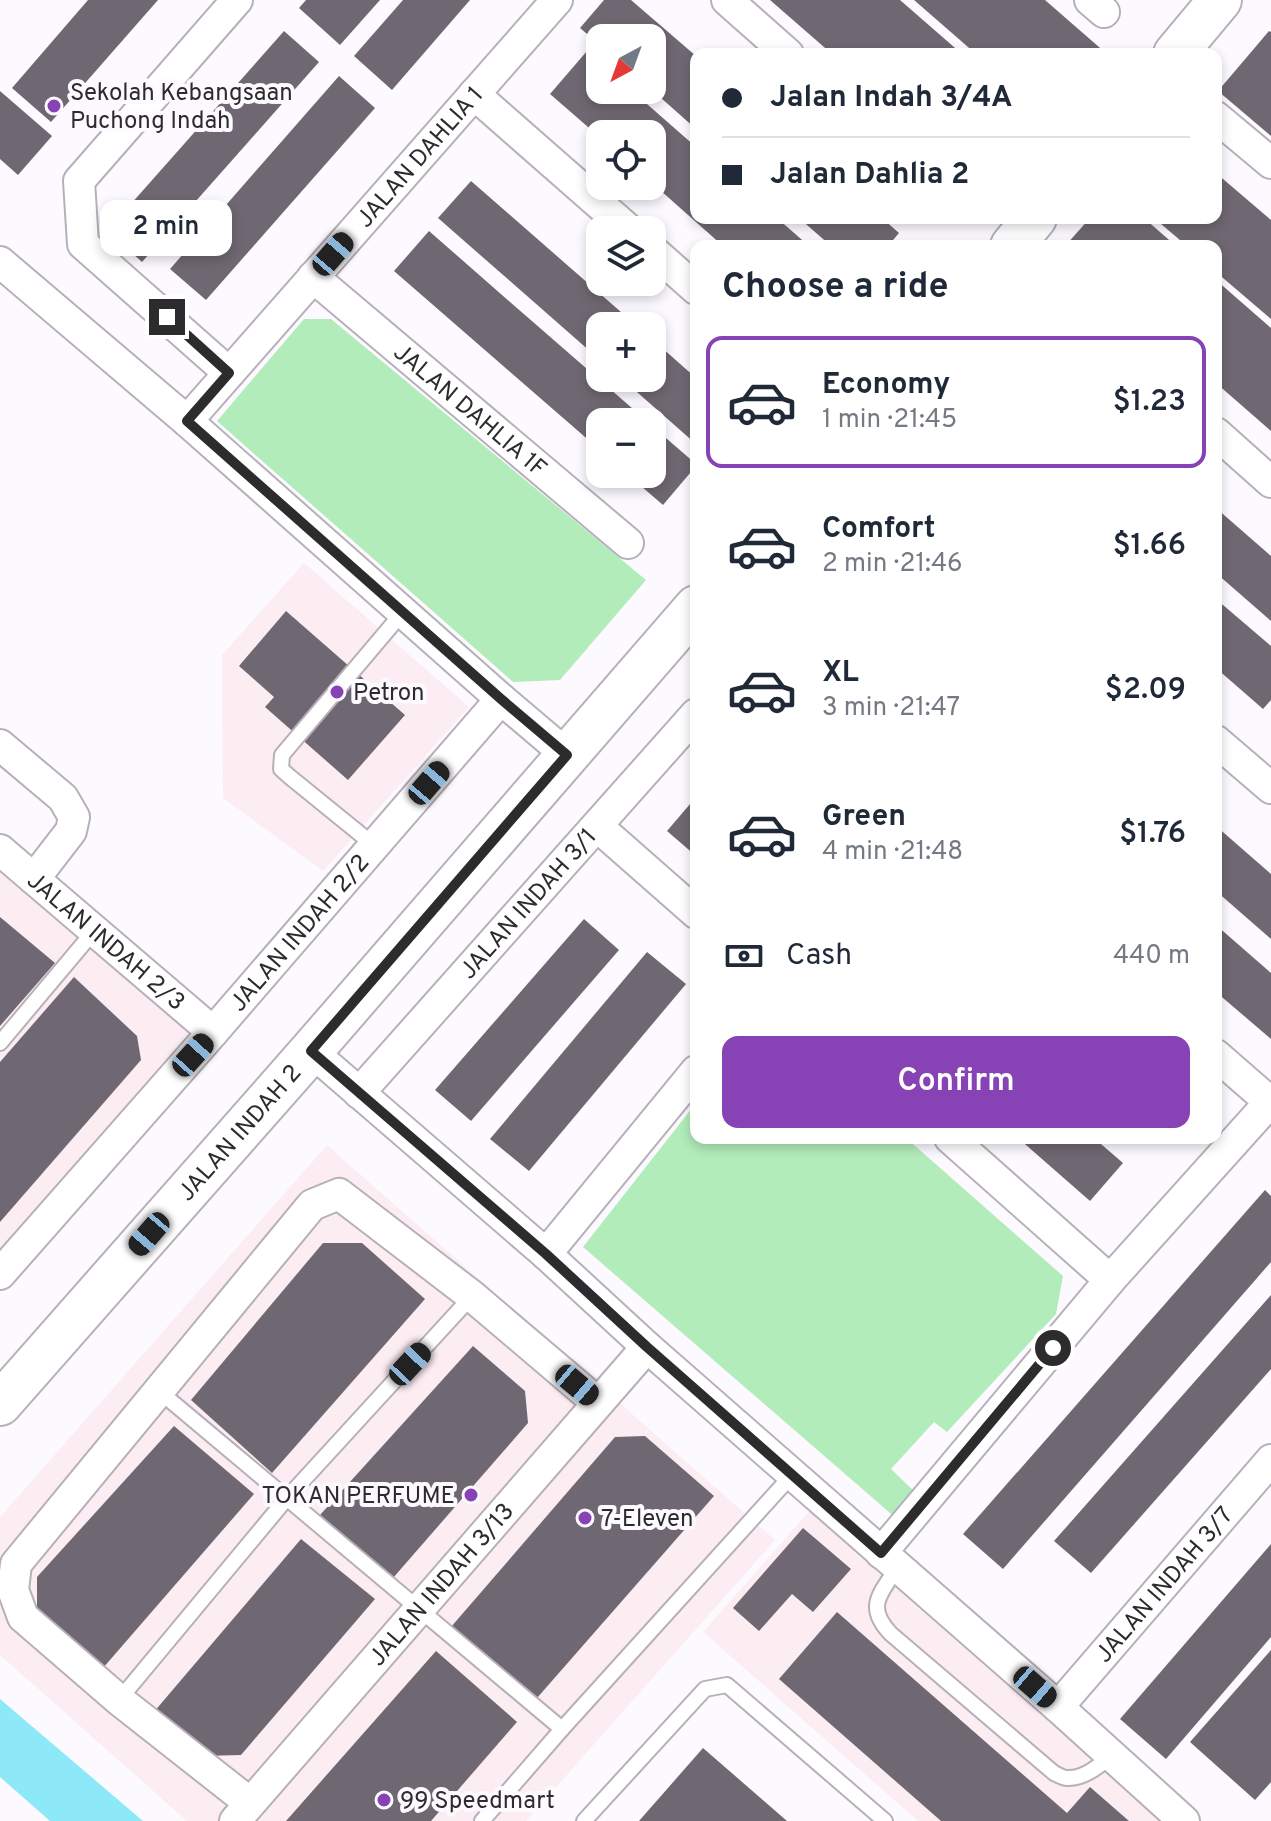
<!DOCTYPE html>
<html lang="en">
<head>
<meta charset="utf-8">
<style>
	:root { --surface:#fff; --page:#f2f2f3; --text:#1f2937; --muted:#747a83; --line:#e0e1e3; --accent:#8742b6 }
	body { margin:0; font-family:Overpass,sans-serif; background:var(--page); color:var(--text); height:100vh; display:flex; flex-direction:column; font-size:30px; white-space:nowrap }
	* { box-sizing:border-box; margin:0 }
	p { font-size:26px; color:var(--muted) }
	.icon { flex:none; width:44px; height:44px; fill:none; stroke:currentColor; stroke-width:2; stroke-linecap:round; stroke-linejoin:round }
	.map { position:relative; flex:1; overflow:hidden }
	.sheet { position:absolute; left:690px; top:240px; width:532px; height:904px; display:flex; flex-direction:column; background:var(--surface); border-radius:16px; box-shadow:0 4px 12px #0003 }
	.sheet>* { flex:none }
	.top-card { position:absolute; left:690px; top:48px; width:532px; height:176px; border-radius:16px; box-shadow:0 4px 12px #0003; display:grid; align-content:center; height:176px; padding:0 32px; background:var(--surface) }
	.needle { width:52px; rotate:221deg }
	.buttons { position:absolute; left:586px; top:24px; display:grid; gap:16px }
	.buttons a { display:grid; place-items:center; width:80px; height:80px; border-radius:16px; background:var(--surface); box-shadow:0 4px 12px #0003; font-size:40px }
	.end { position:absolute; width:36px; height:36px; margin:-18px; border:10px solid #2e2b2f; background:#fff; box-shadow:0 0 0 4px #fff }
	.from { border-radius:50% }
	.bubble { position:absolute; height:56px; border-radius:16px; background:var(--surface); box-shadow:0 4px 12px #0003; font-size:26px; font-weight:600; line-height:56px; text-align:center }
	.car { position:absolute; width:24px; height:48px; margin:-24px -12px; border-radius:10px; box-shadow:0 0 6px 2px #0007; background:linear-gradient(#222 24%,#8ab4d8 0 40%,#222 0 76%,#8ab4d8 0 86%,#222 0) }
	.top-card b { display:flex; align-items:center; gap:28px; height:76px; font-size:30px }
	.top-card b+b { border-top:2px solid var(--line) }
	.top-card i { width:20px; height:20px; background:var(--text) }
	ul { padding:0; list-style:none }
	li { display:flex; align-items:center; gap:24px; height:132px; margin:0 16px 12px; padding:0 16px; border:4px solid transparent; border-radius:16px }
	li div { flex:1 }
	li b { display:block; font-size:30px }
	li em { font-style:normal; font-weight:600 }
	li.selected { border-color:var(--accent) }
	li>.icon { width:72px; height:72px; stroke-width:1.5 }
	h2 { padding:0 32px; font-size:36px; line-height:96px }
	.pay { display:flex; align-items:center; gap:20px; height:88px; padding:0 32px; font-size:30px }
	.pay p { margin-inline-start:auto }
	.action { display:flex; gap:16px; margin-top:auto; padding:16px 32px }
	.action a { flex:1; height:92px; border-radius:16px; background:var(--accent); color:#fff; font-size:32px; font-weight:600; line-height:92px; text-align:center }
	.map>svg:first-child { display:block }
	.commercial { fill:#fcedf2 }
	.green { fill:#b2ecba }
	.water { fill:#8de9f8 }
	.building { fill:#6f6872 }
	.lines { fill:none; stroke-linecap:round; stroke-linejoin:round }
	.lane-casing { stroke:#b7b0ba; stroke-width:18 }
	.street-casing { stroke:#b7b0ba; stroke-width:34 }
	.secondary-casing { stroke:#b7b0ba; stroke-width:46 }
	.lane { stroke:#fff; stroke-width:14 }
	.street { stroke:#fff; stroke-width:30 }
	.secondary { stroke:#fff; stroke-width:42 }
	.route { stroke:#2e2b2f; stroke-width:10 }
	.poi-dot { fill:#8742b6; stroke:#fdfaff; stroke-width:3 }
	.labels { text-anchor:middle; stroke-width:8; stroke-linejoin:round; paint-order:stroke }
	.poi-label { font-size:24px; fill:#2e2b2f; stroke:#fdfaff; text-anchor:start }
	.street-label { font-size:24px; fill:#2e2b2f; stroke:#fdfaff }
</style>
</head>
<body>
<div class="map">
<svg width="1271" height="1821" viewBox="0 0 1271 1821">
	<rect width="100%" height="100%" fill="#fdfaff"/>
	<!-- commercial -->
	<g class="commercial">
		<polygon points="304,563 469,707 323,871 223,798 222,655"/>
		<polygon points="0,865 197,1033 0,1256"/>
		<polygon points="327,1145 775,1540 526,1821 187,1821 0,1655 0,1517"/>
		<polygon points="813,1507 1167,1821 918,1821 703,1632"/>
	</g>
	<!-- green -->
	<g class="green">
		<polygon points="304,319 331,319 646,580 560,680 513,682 217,421"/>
		<polygon points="696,1103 696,1138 906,1138 1063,1276 1056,1314 947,1432 934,1422 891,1469 918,1495 897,1519 583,1247"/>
	</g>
	<!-- water -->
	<polygon class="water" points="0,1699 143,1821 50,1821 0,1777"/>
	<!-- building -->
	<g class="building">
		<polygon points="88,0 158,0 51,122 12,88"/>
		<polygon points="306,0 380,0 340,45 299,8"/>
		<polygon points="403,0 470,0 392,90 354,56"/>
		<polygon points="604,0 631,0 696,56 696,129 652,90 652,38 600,38 600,45 580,28"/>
		<polygon points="770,0 900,0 962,54 832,54"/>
		<polygon points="914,0 1045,0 1107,54 976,54"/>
		<polygon points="284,31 319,62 142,262 107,231"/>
		<polygon points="1269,31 1271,32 1271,136 1218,91"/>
		<polygon points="587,51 600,63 600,90 631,90 696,147 696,218 777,218 809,246 723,246 652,183 652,134 600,134 600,138 588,127 550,94"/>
		<polygon points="339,76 375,108 206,300 170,269"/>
		<polygon points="0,91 52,136 18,175 0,159"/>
		<polygon points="1216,173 1271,220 1271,319 1216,272 1216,246 1187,246 1154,218 1216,218"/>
		<polygon points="471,181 637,326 600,326 600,360 438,218"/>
		<polygon points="799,218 882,218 899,233 888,246 831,246"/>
		<polygon points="1090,218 1144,218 1176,246 1065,246"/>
		<polygon points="429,231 525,315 648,422 600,422 600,450 509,371 394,271"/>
		<polygon points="1216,280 1271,328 1271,431 1216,383"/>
		<polygon points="652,339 696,378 696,444 621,378 652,378"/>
		<polygon points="652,426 696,464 696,466 663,505 627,474 652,474"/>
		<polygon points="1216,508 1271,556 1271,621 1216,573"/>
		<polygon points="1216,599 1271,646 1271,700 1263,709 1216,668"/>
		<polygon points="286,611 405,715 348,780 265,707 274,697 239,666"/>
		<polygon points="696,797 696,856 667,831"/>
		<polygon points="1216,826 1271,874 1271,939 1216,891"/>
		<polygon points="0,917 55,963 0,1026"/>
		<polygon points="584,919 619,950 471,1121 435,1090"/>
		<polygon points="1216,925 1271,973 1271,1039 1216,992"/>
		<polygon points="647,952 686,984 529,1171 490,1139"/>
		<polygon points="74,977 137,1036 141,1060 0,1222 0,1062"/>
		<polygon points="1018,1138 1094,1138 1123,1163 1090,1201"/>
		<polygon points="1265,1190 1271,1196 1271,1262 1003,1569 963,1534"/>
		<polygon points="323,1243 362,1243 425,1299 272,1473 191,1400"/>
		<polygon points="1271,1295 1271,1369 1091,1573 1054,1541"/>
		<polygon points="473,1346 525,1391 528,1423 393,1578 320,1515"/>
		<polygon points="174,1426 254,1494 103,1668 37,1609 37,1577"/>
		<polygon points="645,1436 714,1496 537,1698 451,1627 615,1437"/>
		<polygon points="803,1528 851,1569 813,1612 792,1594 759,1631 733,1608"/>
		<polygon points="301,1539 375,1599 241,1755 202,1756 153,1713"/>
		<polygon points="1271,1544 1271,1637 1166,1759 1120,1719"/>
		<polygon points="837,1612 1067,1813 1090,1787 1129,1821 941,1821 779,1679"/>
		<polygon points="1271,1650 1271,1782 1255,1800 1190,1742"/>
		<polygon points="436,1651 517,1722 431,1821 286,1821"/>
		<polygon points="703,1748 787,1821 639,1821"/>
	</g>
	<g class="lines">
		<!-- lane casing -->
		<g class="lane-casing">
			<g id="lane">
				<polyline points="375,846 290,777 281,769 282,755 403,612"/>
				<polyline points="0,1043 94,931"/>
				<polyline points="159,1391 562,1729"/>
				<path d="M897 1568C880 1594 865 1607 891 1634L1054 1773C1058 1775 1063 1778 1067 1778 1084 1779 1100 1765 1111 1756"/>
				<polyline points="119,1700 287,1498 472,1296"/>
				<polyline points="482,1821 562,1729 792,1475"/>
				<polyline points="584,1821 705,1689 727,1685 885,1821"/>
			</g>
		</g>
		<!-- street casing -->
		<g class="street-casing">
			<g id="street">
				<polyline points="727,0 788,54"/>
				<polyline points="1090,0 1104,12"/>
				<polyline points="474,94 629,230"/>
				<polyline points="1216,117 1271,163"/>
				<polyline points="652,250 696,289"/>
				<polyline points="0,262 187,421 501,699 567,755"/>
				<path id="s1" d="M313 277 628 543"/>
				<polyline points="229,373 83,244 79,181 237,0"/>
				<path id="s2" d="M187 421 557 0"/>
				<polyline points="1216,433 1271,482"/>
				<polyline points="1216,741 1271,788"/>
				<polyline points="0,745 63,798 74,817 71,831 34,879"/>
				<polyline points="597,826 696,913"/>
				<path id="s3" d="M0 850 213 1032"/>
				<polyline points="311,1051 546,1254 647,1347 1058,1707 1184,1821"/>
				<polyline points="1216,1055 1271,1103"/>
				<path id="s4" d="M359 1093 696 714"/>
				<polyline points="950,1138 1110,1280"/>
				<polyline points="546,1254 696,1071"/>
				<path id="s5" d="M0 1274 213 1032 501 699"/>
				<polyline points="881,1553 1110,1280 1270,1102"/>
				<path id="s6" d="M1058 1707 1271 1460"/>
				<polyline points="250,1803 119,1700 23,1617 13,1590 16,1564 312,1205 339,1194 472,1296 598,1403"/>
				<path id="s7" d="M235 1821 647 1347"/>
			</g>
		</g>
		<!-- secondary casing -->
		<g class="secondary-casing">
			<g id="secondary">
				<polyline points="1175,54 1220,0"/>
				<polyline points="1012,246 1035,218"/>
				<path id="s8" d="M0 1404 311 1051 696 607"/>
			</g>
		</g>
		<!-- lane -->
		<use href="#lane" class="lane"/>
		<!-- street -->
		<use href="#street" class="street"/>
		<!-- secondary -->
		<use href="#secondary" class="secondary"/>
	</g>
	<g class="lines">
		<!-- route -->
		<polyline class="route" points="167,317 229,373 187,421 501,699 567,755 311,1051 546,1254 647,1347 881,1553 1053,1348"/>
	</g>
	<!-- markers -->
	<g class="poi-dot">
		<circle cx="54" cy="106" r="8"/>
		<circle cx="337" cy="692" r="8"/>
		<circle cx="471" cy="1495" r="8"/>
		<circle cx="585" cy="1518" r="8"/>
		<circle cx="384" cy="1800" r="8"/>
	</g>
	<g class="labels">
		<!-- poi labels -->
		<g class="poi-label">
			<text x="70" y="100">Sekolah Kebangsaan<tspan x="70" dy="28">Puchong Indah</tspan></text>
			<text x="353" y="700">Petron</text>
			<text x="455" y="1503" text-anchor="end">TOKAN PERFUME</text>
			<text x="601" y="1526">7-Eleven</text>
			<text x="400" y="1808">99 Speedmart</text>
		</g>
		<!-- street labels -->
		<g class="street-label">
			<text dy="8" stroke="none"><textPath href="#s2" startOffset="352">JALAN DAHLIA 1</textPath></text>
			<text dy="8" stroke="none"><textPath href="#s1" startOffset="206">JALAN DAHLIA 1F</textPath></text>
			<text dy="8" stroke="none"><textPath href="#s4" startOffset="254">JALAN INDAH 3/1</textPath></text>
			<text dy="8" stroke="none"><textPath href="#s5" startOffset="454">JALAN INDAH 2/2</textPath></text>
			<text dy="8" stroke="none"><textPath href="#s3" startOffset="140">JALAN INDAH 2/3</textPath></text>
			<text dy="8" stroke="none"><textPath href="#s8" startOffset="362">JALAN INDAH 2</textPath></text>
			<text dy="8" stroke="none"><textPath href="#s7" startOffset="314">JALAN INDAH 3/13</textPath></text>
			<text dy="8" stroke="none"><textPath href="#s6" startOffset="162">JALAN INDAH 3/7</textPath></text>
		</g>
	</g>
</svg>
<div class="buttons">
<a><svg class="needle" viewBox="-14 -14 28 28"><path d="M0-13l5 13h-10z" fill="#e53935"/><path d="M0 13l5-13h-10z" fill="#747a83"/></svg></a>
<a><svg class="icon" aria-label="locate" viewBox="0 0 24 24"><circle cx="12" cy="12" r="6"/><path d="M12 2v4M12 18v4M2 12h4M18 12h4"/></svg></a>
<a><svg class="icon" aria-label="layers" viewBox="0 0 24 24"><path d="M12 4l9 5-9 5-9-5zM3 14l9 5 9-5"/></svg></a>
<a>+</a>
<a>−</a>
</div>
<i class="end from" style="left:1053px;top:1348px"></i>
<i class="end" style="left:167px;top:317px"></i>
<div class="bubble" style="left:100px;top:200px;width:132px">2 min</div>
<i class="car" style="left:333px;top:254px;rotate:41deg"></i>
<i class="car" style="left:429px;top:783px;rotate:41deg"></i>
<i class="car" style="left:193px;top:1055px;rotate:42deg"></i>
<i class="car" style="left:149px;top:1234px;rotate:221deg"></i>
<i class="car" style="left:410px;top:1364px;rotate:43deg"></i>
<i class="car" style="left:577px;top:1385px;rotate:130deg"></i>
<i class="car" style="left:1035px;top:1687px;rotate:131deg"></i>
<div class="top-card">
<b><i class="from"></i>Jalan Indah 3/4A</b>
<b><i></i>Jalan Dahlia 2</b>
</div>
<section class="sheet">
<h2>Choose a ride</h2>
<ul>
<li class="selected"><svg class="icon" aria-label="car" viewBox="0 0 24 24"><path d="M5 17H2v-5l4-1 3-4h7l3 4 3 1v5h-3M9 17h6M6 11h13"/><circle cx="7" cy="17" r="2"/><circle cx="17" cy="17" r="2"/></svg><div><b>Economy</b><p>1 min · 21:45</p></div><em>$1.23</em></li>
<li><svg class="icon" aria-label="car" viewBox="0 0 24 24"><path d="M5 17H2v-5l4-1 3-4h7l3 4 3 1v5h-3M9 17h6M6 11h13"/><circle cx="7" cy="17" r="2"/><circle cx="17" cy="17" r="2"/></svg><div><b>Comfort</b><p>2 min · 21:46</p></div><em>$1.66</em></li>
<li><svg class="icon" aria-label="car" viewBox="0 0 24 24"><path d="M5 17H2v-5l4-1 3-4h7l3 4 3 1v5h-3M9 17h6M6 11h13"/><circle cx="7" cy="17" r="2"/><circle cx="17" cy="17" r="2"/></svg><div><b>XL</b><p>3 min · 21:47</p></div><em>$2.09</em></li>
<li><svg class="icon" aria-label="car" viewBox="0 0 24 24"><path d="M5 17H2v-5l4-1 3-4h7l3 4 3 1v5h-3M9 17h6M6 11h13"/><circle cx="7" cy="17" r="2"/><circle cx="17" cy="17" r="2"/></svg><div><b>Green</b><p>4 min · 21:48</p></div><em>$1.76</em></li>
</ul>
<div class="pay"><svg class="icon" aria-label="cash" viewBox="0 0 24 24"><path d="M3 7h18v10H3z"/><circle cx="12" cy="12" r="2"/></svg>Cash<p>440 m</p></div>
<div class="action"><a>Confirm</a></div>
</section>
</div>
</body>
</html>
